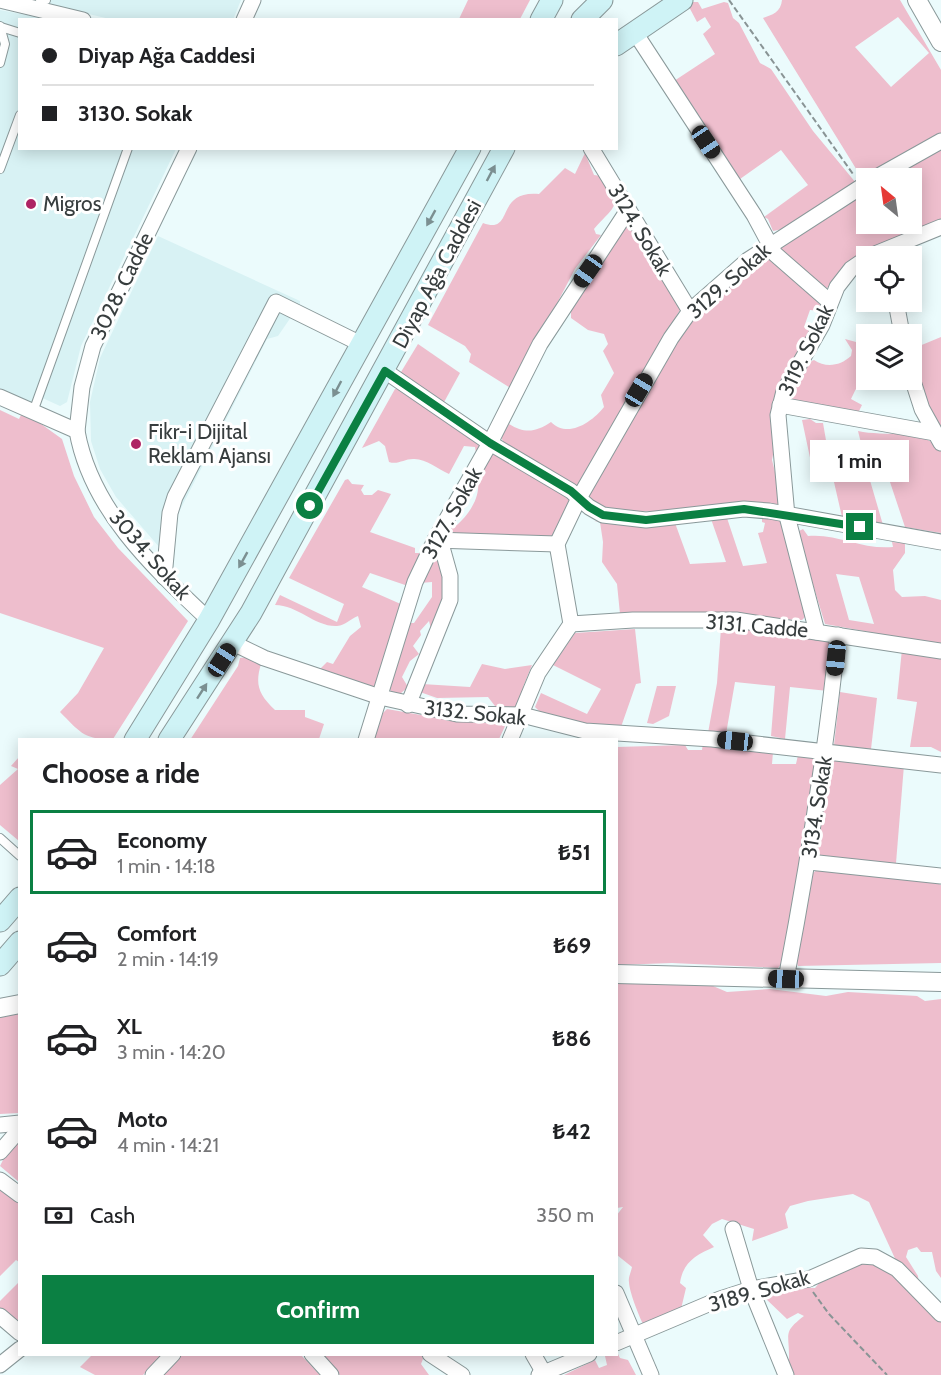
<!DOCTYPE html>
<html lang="en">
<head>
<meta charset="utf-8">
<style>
	:root { --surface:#fff; --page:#f6f6f6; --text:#202124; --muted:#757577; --line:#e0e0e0; --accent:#0b8043 }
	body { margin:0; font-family:Cabin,sans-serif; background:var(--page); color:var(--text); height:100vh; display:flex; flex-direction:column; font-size:22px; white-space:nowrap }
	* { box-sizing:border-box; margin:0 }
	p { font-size:20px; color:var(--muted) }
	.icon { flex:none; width:33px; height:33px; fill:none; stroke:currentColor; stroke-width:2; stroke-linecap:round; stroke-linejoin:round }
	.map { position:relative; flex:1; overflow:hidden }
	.sheet { position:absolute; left:18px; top:738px; width:600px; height:618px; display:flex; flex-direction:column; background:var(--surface); border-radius:0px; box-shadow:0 3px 15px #0003 }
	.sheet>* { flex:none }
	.banner { position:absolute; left:18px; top:18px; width:600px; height:132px; border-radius:0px; box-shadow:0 3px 15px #0003; display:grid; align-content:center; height:132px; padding:0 24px; background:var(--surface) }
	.needle { width:39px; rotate:331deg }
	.buttons { position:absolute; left:856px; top:168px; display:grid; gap:12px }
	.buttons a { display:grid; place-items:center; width:66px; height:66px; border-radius:0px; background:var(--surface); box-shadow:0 3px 15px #0003; font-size:30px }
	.end { position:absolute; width:27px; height:27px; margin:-14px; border:8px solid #0b8043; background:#fff; box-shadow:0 0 0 3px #fff }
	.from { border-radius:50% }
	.bubble { position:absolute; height:42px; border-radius:0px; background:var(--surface); box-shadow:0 3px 15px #0003; font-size:20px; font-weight:700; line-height:42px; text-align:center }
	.car { position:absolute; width:18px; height:36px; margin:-18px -9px; border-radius:8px; box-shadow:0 0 4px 2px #0007; background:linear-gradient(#222 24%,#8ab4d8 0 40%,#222 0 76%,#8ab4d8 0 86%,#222 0) }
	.banner b { display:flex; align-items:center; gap:21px; height:57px; font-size:22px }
	.banner b+b { border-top:2px solid var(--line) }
	.banner i { width:15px; height:15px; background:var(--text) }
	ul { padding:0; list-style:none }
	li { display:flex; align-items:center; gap:18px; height:84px; margin:0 12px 9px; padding:0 12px; border:3px solid transparent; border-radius:0px }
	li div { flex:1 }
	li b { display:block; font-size:22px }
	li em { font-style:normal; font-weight:700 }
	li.selected { border-color:var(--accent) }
	li>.icon { width:54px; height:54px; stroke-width:1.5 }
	h2 { padding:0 24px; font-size:27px; line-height:72px }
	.pay { display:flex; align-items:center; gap:15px; height:66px; padding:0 24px; font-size:22px }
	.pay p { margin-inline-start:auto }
	.action { display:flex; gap:12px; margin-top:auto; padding:12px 24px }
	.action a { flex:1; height:69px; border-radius:0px; background:var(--accent); color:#fff; font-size:24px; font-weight:700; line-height:69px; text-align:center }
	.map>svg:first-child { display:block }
	.built { fill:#d8f2f4 }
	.green { fill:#eebecd; fill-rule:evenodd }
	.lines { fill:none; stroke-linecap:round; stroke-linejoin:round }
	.service-casing { stroke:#8a999a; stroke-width:10 }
	.minor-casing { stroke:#8a999a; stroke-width:17 }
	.tertiary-casing { stroke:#8a999a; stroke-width:20 }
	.secondary-casing { stroke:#8a999a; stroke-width:23 }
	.path { stroke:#899495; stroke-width:2; stroke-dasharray:6 3; stroke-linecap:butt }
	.service { stroke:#fff; stroke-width:8 }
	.minor { stroke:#fff; stroke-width:15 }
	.tertiary { stroke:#fff; stroke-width:18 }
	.secondary { stroke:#cff3f6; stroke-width:21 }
	.oneway { fill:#7b8f91 }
	.route { stroke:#0b8043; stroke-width:8 }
	.poi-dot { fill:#ae2464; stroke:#fff; stroke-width:2 }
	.labels { text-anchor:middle; stroke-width:6; stroke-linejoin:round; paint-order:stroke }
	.poi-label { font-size:21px; fill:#373d3e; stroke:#fff; text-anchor:start }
	.street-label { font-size:21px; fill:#373d3e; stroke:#fff }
</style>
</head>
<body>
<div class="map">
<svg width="941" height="1375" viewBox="0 0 941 1375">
	<rect width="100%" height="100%" fill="#ebfbfc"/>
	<!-- built -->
	<g class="built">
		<polygon points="28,0 241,0 233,20 110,19"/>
		<polygon points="0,10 48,19 20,20 20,148 176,149 81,346 67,402 60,406 38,396 34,398 27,414 0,401"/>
		<polygon points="158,236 300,301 300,304 278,336 267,339 177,516 173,569 160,555 160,548 116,497 100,469 91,441 90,402 100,358"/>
	</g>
	<!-- green -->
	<g class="green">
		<polygon points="468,0 530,0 520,19 459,19"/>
		<path d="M782 0H900L941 70V133L863 180 763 18C772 15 781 12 782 0ZM898 17 929 53 891 87 855 47Z"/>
		<polygon points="692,2 698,2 702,9 724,2 728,3 733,18 739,23 760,63 771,69 813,131 856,183 788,228 773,231 768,219 764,217 808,185 781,150 740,179 674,81 715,54 703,34 711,27 705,17 697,22 688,5"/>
		<polygon points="941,147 941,221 825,289 778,248 867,190 867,224 912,224 912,178 887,178"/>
		<path d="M585 153 594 175 601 176C621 209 618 202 594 229L596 234 601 235 575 269 512 389 469 362 471 354 465 346 428 325 483 223C515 235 494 190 539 194L565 168 575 174Z"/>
		<path d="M627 222 658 266V274L664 283 667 282 681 308 581 484 571 486 504 443 501 437 509 424C525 434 536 432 551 422 568 439 592 422 604 407L601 395 614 373 603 351 608 344 604 334 588 330 571 318V310Z"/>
		<path d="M766 257 820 302 821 311 810 310 804 327 815 334 804 348 776 439 772 460 782 500 777 508 674 512 605 510 589 497 591 491C637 408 678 304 766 257Z"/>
		<polygon points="941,337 941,432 925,399 912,349"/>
		<path d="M845 339 867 345V366L851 399 862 405 857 415 789 402V395L809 362 814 360C826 368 840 366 851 356L852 350Z"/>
		<polygon points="418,344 460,373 443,404 403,377 401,372"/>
		<path d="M395 389H402L479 440 481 450 477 459 475 447 464 446 449 474C438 469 425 458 413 459 404 459 398 465 389 462L385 446 379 441 362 448Z"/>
		<path d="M0 410 19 419 23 411 62 439 74 476 94 517 118 548 188 621 113 739C84 740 80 732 60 712L78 693 104 648 0 613Z"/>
		<path d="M810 419 816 423H823L831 469 869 475 858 431C884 437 923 428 941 450V533L905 527 889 479 869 477 883 525 842 517 831 469 812 467 802 420Z"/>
		<path d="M499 453 569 496 570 501 553 538 455 535 450 532 451 525H457C470 513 480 498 478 481L475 478 492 455Z"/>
		<path d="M348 479 352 484 364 485 361 490 364 495H372L378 490 391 494 370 532 415 548V553H420L421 557 408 586 370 573 362 587 403 605 378 687 372 689 320 669 327 662 333 664 350 636 361 627 358 616C350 619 346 625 337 626 315 627 298 605 275 605L280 595 337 622 344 604 289 578 345 480Z"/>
		<polygon points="770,517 781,520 807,615 802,620 635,615 627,612 620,614 617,584 602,562 603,542 600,522 594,521 675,523 690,564 726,562 711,519 727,518 743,566 767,563 758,533 763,532 765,523 762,522 762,519"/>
		<path d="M803 529 808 536C836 533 863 550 893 547L892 542 905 543V553L893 570 895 590 902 597 925 596 941 600V645L825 624 797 532ZM836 574 859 577 874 624 849 620Z"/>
		<polygon points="438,556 445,594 431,629 429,621 420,631 421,635 413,646 419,654 410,661 402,677 408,687 400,694 391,691 389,688 408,623 414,623 432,597 432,582 420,583 432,557"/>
		<polygon points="721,628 746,628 831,638 828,691 790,687 785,739 771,736 775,686 735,682 726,734 708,733 717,683"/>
		<path d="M635 629 641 683 636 684 621 727C595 725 554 728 535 707L541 693 587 714 601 689 553 665 575 633Z"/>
		<polygon points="902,649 941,655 941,752 931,747 910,747 917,702 897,699"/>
		<path d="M246 657 261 664C255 684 258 694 275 710H305V717L324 724 319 739 190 740 238 666 240 658Z"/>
		<polygon points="482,664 505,669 532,665 523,687 522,703 513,708 495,706 488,697 437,698 420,692 422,684 470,687"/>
		<polygon points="657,686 676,686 669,716 653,724 647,723"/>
		<polygon points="840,692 877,698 871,749 834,745"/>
		<polygon points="387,709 438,718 441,715 503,719 506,724 499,739 373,740 383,713"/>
		<polygon points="703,743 773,752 772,764 796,764 798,755 811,757 817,762 787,957 778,968 672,963 617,965 617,747 685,745 688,750 702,750"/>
		<polygon points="19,757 19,841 0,825 0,785 18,769 11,766"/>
		<polygon points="836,757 904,765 896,863 816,857 830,761"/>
		<polygon points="818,869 933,881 941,885 941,963 798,966 796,961 813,873"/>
		<path d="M617 982 713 986 727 992 770 989 826 996 848 992 917 996 925 1001 941 999V1278L936 1271 932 1252H921L917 1247 908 1250 906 1257 918 1276 919 1287 898 1265 869 1202 853 1194 808 1201 790 1206 785 1214 788 1228 752 1241 754 1229 722 1219 712 1224 703 1235 714 1247C696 1255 683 1262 680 1283L686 1288 681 1309 643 1324C639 1316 629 1291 629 1282 628 1278 631 1272 632 1267L617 1255 616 1216 623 1207 617 1208Z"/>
		<polygon points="19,1013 19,1113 0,1114 0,1017"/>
		<polygon points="19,1141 19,1182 0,1166 5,1156"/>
		<polygon points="0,1185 20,1201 19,1262 16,1260 0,1276"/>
		<path d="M855 1263 881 1264 941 1319V1375H792C789 1367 789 1364 789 1356 789 1333 783 1332 804 1316L798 1313 787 1319 764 1297 797 1287 815 1288 821 1281Z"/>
		<polygon points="19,1282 19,1323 0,1308 0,1301"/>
		<polygon points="617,1352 620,1358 628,1360 636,1375 564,1375 595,1360 599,1368 607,1365 605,1356 616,1354"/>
		<polygon points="179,1354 301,1355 320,1375 160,1375"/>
		<polygon points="92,1355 164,1355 143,1375 95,1375 80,1367"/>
		<polygon points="321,1355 422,1355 423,1359 421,1364 429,1375 340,1375"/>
	</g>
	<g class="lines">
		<!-- service casing -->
		<g class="service-casing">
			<g id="service">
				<polyline points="40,0 46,0"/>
				<polyline points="0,26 5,44 0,63"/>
				<polyline points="1,27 20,33"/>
				<polyline points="0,169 20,115"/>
				<polyline points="33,412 128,148"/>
				<polyline points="0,838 20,856"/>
			</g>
		</g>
		<!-- minor casing -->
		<g class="minor-casing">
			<g id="minor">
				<polyline points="0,0 83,20"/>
				<polyline points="244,20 253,0"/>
				<polyline points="634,31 754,215 775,254 830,302"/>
				<polyline points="591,148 690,311"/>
				<polyline points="875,178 941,141"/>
				<polyline points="870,256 941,227"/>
				<polyline points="896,302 902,334"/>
				<polyline points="385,371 490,443 571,491 589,507 603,515 646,520 744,509 769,511 941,542"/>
				<polyline points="912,378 922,409 941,443"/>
				<path d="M0 397 77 431C91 510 153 567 209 620"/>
				<polyline points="780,405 935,433"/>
				<polyline points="77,431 82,387 93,346 189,148"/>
				<polyline points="435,540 557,544"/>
				<polyline points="164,577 170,513 175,497 276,302 361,344"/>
				<polyline points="571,624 633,620 736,620 941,651"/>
				<polyline points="817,632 787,516 778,415 784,391 822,325 837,287 851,269 867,258"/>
				<polyline points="233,643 264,658 380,697 457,714 522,715 585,731 712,739 941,765"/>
				<polyline points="408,705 450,600 450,576 440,540"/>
				<polyline points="366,740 415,582 435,540 490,443 540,344 628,210"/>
				<polyline points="510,740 538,673 571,624 557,544 579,498 671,338 690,311 748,260 867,183"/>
				<polyline points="809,862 941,876"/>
				<path d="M786 979C808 864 826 751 838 635"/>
				<polyline points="0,1125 20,1123"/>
				<polyline points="0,1152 20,1129"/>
				<polyline points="0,1180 20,1195"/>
				<polyline points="733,1229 751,1289 786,1375"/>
				<polyline points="616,1293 651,1375"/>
				<polyline points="0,1316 20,1333"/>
				<polyline points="616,1343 720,1299 751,1289 809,1279 861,1256 875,1257 897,1269 941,1314"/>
				<polyline points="312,1354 331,1375"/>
				<polyline points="430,1354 462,1375"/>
				<polyline points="533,1354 544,1373"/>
				<polyline points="0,1365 20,1349"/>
				<polyline points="153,1375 173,1354"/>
				<polyline points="539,1375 589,1354"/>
			</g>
		</g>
		<!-- tertiary casing -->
		<g class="tertiary-casing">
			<g id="tertiary">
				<polyline points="917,0 941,42"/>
				<polyline points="616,974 941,982"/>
				<polyline points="0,1008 20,1004"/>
			</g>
		</g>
		<!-- secondary casing -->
		<g class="secondary-casing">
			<g id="secondary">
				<polyline points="541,20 552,0"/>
				<polyline points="582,20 602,0"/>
				<polyline points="616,45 682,0"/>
				<polyline points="135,740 209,620 470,148"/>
				<polyline points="169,740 251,613 504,148"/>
				<polyline points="0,921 20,898"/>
				<polyline points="0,965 20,942"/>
			</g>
		</g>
		<!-- path -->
		<g class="path">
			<polyline points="729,0 853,174"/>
			<polyline points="813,1292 829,1314 887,1375"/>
		</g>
		<!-- service -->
		<use href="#service" class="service"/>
		<!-- minor -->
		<use href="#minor" class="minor"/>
		<!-- tertiary -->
		<use href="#tertiary" class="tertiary"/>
		<!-- secondary -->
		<use href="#secondary" class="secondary"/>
	</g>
	<!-- one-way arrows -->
	<defs><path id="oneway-solid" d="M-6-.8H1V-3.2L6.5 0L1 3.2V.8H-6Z" transform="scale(1.5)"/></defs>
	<g class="oneway">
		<use href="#oneway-solid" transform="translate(491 173) rotate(-62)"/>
		<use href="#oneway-solid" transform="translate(431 218) rotate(119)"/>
		<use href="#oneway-solid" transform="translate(337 389) rotate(118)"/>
		<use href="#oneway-solid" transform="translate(243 560) rotate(119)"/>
		<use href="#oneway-solid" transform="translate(202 691) rotate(-57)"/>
	</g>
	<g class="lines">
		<!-- route -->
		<polyline class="route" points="310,506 385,371 490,443 571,491 589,507 603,515 646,520 744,509 860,527"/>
	</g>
	<!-- markers -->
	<g class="poi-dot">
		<circle cx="31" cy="204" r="6"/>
		<circle cx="136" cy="444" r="6"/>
	</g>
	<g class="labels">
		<!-- poi labels -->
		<g class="poi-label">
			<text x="43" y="211">Migros</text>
			<text x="148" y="439">Fikr-i Dijital<tspan x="148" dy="24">Reklam Ajansı</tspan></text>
		</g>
		<!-- street labels -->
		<g class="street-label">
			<text transform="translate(640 230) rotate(59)" y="7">3124. Sokak</text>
			<text transform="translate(437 274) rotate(-62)" y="7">Diyap Ağa Caddesi</text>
			<text transform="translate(729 281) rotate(-41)" y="7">3129. Sokak</text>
			<text transform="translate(122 286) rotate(-64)" y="7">3028. Cadde</text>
			<text transform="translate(806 350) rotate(-64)" y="7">3119. Sokak</text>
			<text transform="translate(452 513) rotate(-61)" y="7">3127. Sokak</text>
			<text transform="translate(150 555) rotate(49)" y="7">3034. Sokak</text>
			<text transform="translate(757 626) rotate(5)" y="7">3131. Cadde</text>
			<text transform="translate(475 713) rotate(6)" y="7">3132. Sokak</text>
			<text transform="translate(817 807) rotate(-81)" y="7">3134. Sokak</text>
			<text transform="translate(759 1291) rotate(-16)" y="7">3189. Sokak</text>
		</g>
	</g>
</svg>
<div class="buttons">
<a><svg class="needle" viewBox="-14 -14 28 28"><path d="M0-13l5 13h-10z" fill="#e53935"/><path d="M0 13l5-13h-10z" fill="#757577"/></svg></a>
<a><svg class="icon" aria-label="locate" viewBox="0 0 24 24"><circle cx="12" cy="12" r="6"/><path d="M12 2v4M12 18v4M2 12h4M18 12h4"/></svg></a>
<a><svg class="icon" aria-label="layers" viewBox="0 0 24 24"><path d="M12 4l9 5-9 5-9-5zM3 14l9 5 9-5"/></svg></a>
</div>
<i class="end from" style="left:310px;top:506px"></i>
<i class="end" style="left:860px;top:527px"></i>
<div class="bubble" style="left:810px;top:440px;width:99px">1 min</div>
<i class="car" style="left:706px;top:142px;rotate:146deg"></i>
<i class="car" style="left:588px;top:271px;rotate:215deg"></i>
<i class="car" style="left:639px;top:390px;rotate:31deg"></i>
<i class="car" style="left:836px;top:658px;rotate:186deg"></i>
<i class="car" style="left:222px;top:660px;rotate:33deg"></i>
<i class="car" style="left:735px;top:741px;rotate:276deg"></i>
<i class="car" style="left:786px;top:979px;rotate:272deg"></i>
<div class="banner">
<b><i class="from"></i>Diyap Ağa Caddesi</b>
<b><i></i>3130. Sokak</b>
</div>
<section class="sheet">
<h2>Choose a ride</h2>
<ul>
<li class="selected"><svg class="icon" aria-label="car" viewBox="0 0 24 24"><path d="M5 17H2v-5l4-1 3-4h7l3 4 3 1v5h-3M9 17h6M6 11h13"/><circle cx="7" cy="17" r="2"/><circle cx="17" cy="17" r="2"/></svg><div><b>Economy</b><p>1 min · 14:18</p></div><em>₺51</em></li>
<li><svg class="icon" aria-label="car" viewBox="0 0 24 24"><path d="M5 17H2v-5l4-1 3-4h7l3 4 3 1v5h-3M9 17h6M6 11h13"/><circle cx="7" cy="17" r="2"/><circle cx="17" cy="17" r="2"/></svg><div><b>Comfort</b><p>2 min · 14:19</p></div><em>₺69</em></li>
<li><svg class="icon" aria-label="car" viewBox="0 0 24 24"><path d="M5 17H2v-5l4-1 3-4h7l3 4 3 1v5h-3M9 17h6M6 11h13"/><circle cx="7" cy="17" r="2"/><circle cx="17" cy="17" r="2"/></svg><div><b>XL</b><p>3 min · 14:20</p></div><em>₺86</em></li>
<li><svg class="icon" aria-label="car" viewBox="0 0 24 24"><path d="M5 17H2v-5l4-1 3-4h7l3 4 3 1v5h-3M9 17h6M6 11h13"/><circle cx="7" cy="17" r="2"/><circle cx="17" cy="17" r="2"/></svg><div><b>Moto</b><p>4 min · 14:21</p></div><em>₺42</em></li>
</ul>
<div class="pay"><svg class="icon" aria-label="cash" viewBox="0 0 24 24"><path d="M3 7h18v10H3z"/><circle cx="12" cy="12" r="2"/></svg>Cash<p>350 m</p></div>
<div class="action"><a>Confirm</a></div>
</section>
</div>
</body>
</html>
